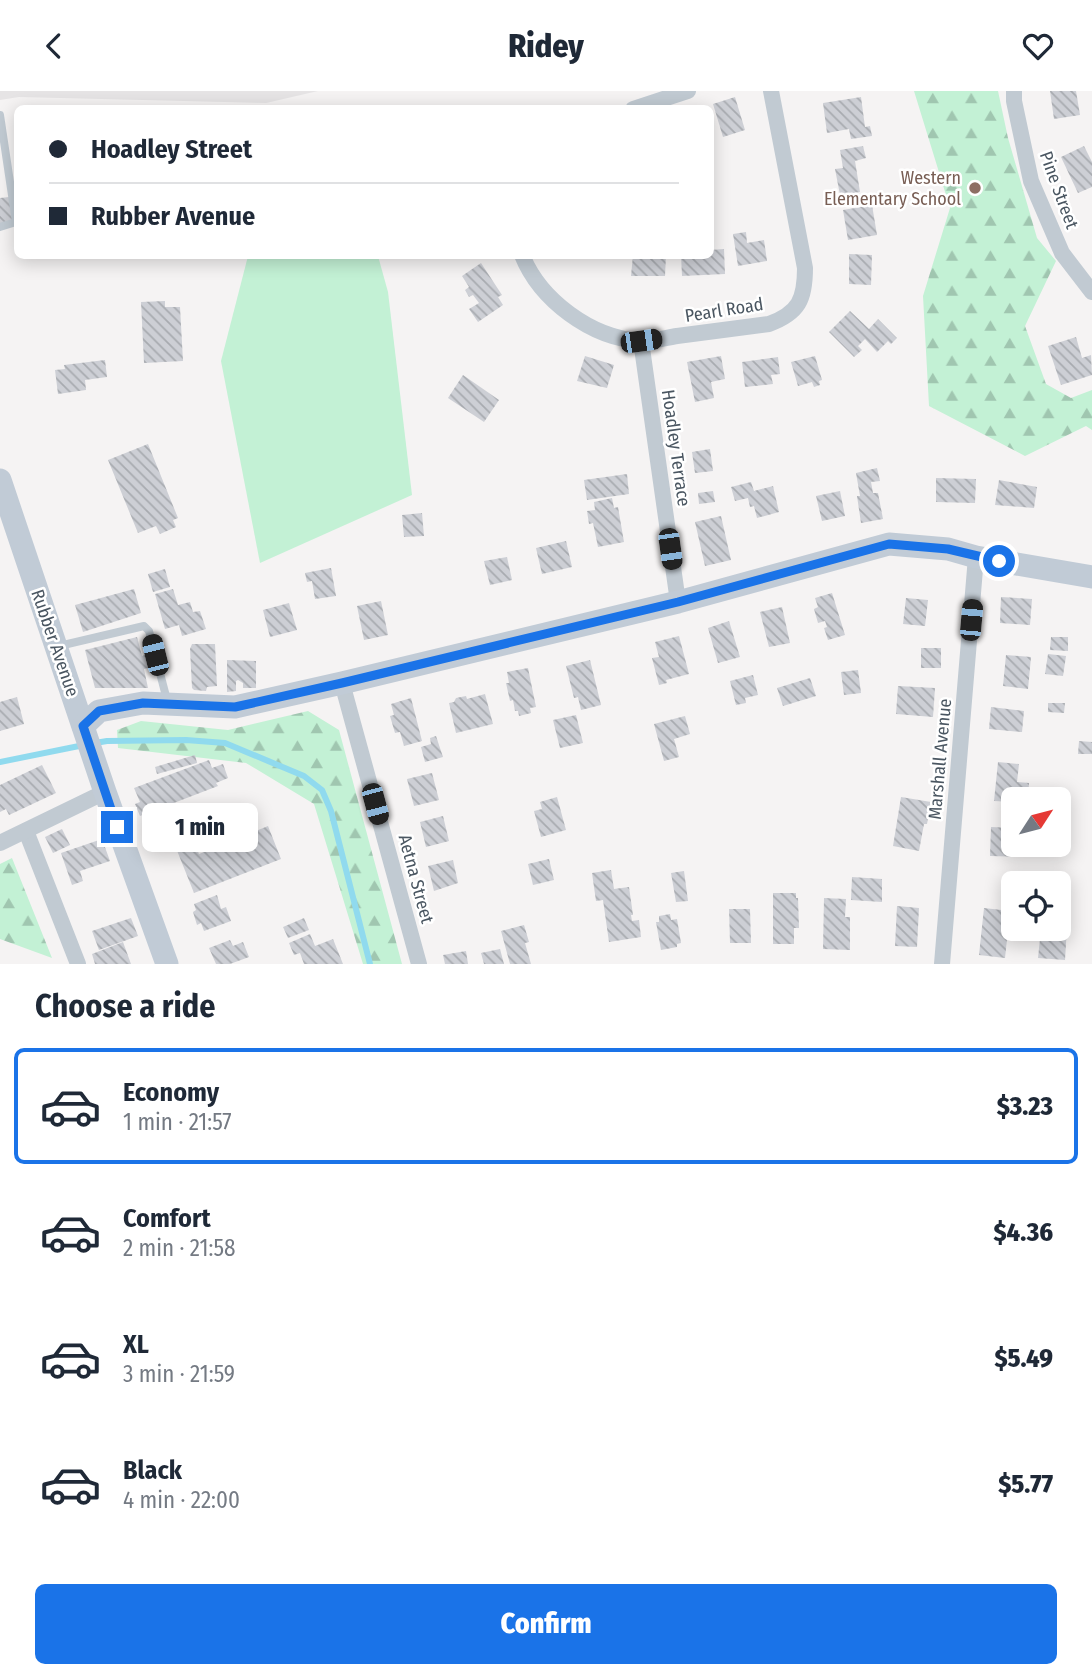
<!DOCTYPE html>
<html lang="en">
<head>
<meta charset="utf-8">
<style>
	:root { --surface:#fff; --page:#f6f6f7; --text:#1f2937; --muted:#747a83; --line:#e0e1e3; --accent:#1a73e8 }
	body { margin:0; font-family:"Fira Sans Condensed",sans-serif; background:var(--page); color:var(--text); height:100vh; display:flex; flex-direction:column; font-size:26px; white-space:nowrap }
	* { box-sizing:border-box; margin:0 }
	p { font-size:23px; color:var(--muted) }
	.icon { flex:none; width:38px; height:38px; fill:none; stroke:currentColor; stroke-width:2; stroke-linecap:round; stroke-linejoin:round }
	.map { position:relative; height:873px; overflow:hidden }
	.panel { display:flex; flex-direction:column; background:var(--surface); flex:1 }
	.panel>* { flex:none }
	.banner { position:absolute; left:14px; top:14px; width:700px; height:154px; border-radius:10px; box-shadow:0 4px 18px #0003; display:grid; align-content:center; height:154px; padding:0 35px; background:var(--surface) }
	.needle { width:46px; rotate:54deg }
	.controls { position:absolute; left:1001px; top:696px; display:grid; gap:14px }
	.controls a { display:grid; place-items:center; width:70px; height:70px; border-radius:10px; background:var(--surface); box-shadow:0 4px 18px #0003; font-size:35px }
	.end { position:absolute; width:32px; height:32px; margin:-16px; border:9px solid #1a73e8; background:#fff; box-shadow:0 0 0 4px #fff }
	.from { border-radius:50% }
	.bubble { position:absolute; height:49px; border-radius:10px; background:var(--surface); box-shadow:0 4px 18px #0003; font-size:23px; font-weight:800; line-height:49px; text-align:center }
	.car { position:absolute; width:21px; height:42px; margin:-21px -10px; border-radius:9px; box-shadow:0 0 5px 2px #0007; background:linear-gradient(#222 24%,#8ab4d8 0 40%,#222 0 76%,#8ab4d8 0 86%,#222 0) }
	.banner b { display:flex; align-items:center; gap:24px; height:66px; font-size:26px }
	.banner b+b { border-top:2px solid var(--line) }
	.banner i { width:18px; height:18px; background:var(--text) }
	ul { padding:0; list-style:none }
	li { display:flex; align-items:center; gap:21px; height:116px; margin:0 14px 10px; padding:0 21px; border:4px solid transparent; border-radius:10px }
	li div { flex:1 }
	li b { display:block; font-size:26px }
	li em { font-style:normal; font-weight:800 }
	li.on { border-color:var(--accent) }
	li>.icon { width:63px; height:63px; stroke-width:1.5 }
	h2 { padding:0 35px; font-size:32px; line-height:84px }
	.action { display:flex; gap:14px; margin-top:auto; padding:14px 35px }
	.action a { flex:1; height:80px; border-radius:10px; background:var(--accent); color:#fff; font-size:28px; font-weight:800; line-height:80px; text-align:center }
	header { display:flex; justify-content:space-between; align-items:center; height:91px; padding:0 35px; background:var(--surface); font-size:32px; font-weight:800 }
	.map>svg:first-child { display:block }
	.education { fill:#e6e4e5 }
	.green { fill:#c3f1d5 }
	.forest { fill:url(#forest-firs) }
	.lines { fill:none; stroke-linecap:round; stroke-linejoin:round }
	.stream { stroke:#90daee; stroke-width:6 }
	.building { fill:url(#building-back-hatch) }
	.lane { stroke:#c1cad2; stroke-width:8 }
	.street { stroke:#c1cad2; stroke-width:16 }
	.secondary { stroke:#c1cbd6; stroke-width:23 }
	.route { stroke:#1a73e8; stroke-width:9 }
	.education-dot { fill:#8d6e63; stroke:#fff; stroke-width:2.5 }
	.labels { text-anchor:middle; stroke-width:5; stroke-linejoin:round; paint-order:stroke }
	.education-label { font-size:18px; fill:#785e54; stroke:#fff; text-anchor:end }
	.street-label { font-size:18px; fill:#4a5661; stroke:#fff }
</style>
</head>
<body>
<header><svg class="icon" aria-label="back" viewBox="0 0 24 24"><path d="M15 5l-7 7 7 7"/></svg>Ridey<svg class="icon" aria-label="heart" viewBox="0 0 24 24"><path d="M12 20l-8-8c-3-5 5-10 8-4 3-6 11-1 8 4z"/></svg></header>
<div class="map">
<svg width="1092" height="873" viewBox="0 0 1092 873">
	<defs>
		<pattern id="forest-firs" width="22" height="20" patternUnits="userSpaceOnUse" patternTransform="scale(1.75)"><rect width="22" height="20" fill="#c3f1d5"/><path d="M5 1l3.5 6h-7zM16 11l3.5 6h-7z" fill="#a0c6b0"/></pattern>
		<pattern id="building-back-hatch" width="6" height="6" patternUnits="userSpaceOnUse" patternTransform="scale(1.75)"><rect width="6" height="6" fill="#cdcfd5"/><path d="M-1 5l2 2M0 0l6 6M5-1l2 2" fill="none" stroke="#a8abb0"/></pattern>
	</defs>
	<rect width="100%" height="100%" fill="#f5f3f3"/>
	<!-- education -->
	<polygon class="education" points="0,0 318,0 266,12 19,6 0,9"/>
	<!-- green -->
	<polygon class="green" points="248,165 378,165 388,201 412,404 260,472 221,270"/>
	<!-- forest -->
	<g class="forest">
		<polygon points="914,0 998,0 1008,47 1037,147 1056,170 1025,235 1046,293 1071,307 1092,299 1092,339 1086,335 1025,365 929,315 923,205 950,117"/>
		<polygon points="308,620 339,639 402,873 363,873 314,713 246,672 118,657 117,639 141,630 228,639"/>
		<polygon points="12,767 52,867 0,848 0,773"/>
	</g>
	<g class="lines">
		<!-- stream -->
		<g class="stream">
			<polyline points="95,652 107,650 186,649 225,652 304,685 322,699 331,720 370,873"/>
			<polyline points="0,671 84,654"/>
		</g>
	</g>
	<!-- building -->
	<g class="building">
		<polygon points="1050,0 1076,0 1080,24 1054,28"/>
		<polygon points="735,6 745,39 723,46 713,13"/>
		<polygon points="861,6 865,36 870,35 872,45 851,48 849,38 827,42 823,12"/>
		<polygon points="863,55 866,67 855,70 860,101 840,104 835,78 843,77 840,59"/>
		<polygon points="1084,55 1092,71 1092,96 1078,102 1061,66"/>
		<polygon points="18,105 18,132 0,134 0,107"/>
		<polygon points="872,114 877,144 848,149 843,119"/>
		<polygon points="746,141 747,152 764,149 767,170 738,175 733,143"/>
		<polygon points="724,158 725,183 682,185 681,164 710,164 710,159"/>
		<polygon points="849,163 872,164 871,194 849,193"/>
		<polygon points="633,164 666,164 665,185 631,185"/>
		<polygon points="481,172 502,204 498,206 503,214 478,231 469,218 479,212 473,204 469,206 465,199 469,196 462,185"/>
		<polygon points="165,210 165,216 180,216 183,270 144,272 141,211"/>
		<polygon points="850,220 869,238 878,228 897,247 891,253 888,250 877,261 865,248 858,255 862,259 854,266 829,241"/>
		<polygon points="1076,246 1082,267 1091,264 1092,284 1061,294 1048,255"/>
		<polygon points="585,265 614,274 607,297 577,290"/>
		<polygon points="721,265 725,288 711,291 714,307 695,311 687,271"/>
		<polygon points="815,265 822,289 819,290 820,294 814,296 812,291 798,295 791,271"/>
		<polygon points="778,266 780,283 771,284 773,293 745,296 742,271"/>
		<polygon points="105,269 107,286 85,289 86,299 58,303 55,279 65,278 64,274"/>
		<polygon points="463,284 499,309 484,331 448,307"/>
		<polygon points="148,353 178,427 173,429 176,436 160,443 156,435 138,442 108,369"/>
		<polygon points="710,358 713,380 695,382 692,361"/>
		<polygon points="877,377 880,390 871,391 873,402 878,402 883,428 861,432 857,405 860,405 856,382"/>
		<polygon points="627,383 629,403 587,409 584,389"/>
		<polygon points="936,387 976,388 975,412 936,411"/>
		<polygon points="999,389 1037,396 1034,417 995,414"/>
		<polygon points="751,391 754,400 773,395 779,421 757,427 754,415 750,416 748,407 735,410 731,396"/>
		<polygon points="713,400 715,411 699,413 698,402"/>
		<polygon points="840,400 845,425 822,430 816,405"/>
		<polygon points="612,407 614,417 618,416 624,451 598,456 593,432 589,433 587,420 595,419 594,411"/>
		<polygon points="422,422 424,445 404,446 402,424"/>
		<polygon points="721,425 731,469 705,475 695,431"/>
		<polygon points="566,450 572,476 542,483 536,457"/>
		<polygon points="507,466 512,489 490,494 484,470"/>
		<polygon points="331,477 336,505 315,508 312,490 307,491 305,482"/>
		<polygon points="165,478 170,496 153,501 148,483"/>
		<polygon points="134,498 141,522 83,541 75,514"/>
		<polygon points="173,498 178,514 190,511 193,521 200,520 206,538 182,545 179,534 165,538 155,503"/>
		<polygon points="832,502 845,544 828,549 824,537 827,536 825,530 818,532 814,518 818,516 815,507"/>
		<polygon points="1001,506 1032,508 1030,534 1000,532"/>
		<polygon points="906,507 928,509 925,535 903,533"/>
		<polygon points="381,510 388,544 364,549 357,515"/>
		<polygon points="289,512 297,539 270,546 263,519"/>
		<polygon points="782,516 790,552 769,556 760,521"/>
		<polygon points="729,530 740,566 718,572 708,537"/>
		<polygon points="679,545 689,583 666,589 667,592 659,594 652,567 659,566 655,551"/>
		<polygon points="137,546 142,565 145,564 148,577 144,578 148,597 95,597 85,559"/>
		<polygon points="1051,546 1068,546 1068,560 1050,559"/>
		<polygon points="192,553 215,553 217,595 207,596 206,600 194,599 192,597 190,558"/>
		<rect x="921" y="557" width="20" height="20"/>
		<polygon points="1048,563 1066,565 1063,585 1045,583"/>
		<polygon points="1006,564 1031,566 1028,598 1003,595"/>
		<polygon points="227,569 256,570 256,597 243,597 243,592 238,589 236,590 236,600 227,601"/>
		<polygon points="590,569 601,614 581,619 578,606 574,607 566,575"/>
		<polygon points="528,577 536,616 530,617 531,622 519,625 518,620 515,620 513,609 510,610 506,592 509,592 507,581"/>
		<polygon points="858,579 861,602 844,604 841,581"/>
		<polygon points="753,584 758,604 745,607 746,612 736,614 730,590"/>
		<polygon points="810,587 816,605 783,615 777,597"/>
		<polygon points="898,595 935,597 933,626 896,623"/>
		<polygon points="485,603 493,633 456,642 449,612 454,611 456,607 466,605 467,608"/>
		<polygon points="17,606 24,633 0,640 0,611"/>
		<polygon points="411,607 422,650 404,655 400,641 395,642 390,625 394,624 391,613"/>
		<polygon points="1048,612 1065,612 1064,622 1048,621"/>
		<polygon points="991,616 1024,620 1022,641 989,638"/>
		<polygon points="576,624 583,652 560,657 553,629"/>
		<polygon points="685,625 690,643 674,648 679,666 664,670 654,633"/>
		<polygon points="436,645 443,666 425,671 421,656 431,653 430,647"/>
		<polygon points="1079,650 1092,651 1092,663 1078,663"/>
		<polygon points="195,664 197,672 157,683 155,676"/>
		<polygon points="209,669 212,677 223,673 228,687 216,692 218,695 140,725 135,713 140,711 134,697"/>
		<polygon points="998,671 1019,673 1017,691 1029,692 1028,709 1013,709 1013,711 994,710"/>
		<polygon points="42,674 56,702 9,724 6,718 0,721 0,694"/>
		<polygon points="432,682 439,709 414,715 407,688"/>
		<polygon points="557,706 566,739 541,746 534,720 542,718 540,711"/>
		<polygon points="901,706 931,711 927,733 924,733 919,760 893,755"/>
		<polygon points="443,725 449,750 426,756 420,731"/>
		<polygon points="268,735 281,768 194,802 176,757 194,750 199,763"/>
		<polygon points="991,736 1013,737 1013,754 1024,754 1024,766 990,765"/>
		<polygon points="62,738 70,754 53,762 45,746"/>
		<polygon points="102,748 110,770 80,780 83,790 72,794 61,762"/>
		<polygon points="549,768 554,789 533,794 528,773"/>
		<polygon points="453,769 458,792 434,800 428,775"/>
		<polygon points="611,779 614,798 629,796 633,824 631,824 632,830 639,829 641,846 609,851 603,809 596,810 592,782"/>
		<polygon points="684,780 688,810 676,811 671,782"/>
		<polygon points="852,786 882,788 882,811 851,809"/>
		<polygon points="773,802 796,802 796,807 798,807 799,837 794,837 794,853 773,853"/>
		<polygon points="217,804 221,818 226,816 231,830 204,840 201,832 197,834 193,821 196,819 194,813"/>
		<polygon points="824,807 846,808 845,826 850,826 850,859 823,858"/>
		<polygon points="897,815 919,817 917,856 895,855"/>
		<polygon points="984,817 1010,820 1005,867 979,864"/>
		<polygon points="729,818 750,818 751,852 730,852"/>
		<polygon points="670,823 671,829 677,828 681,852 677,853 677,856 661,859 656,831 659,831 659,825"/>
		<polygon points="1059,823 1062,824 1062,835 1067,836 1065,869 1038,867 1041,838 1059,838"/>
		<polygon points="131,827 138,845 99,859 92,840"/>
		<polygon points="304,827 309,839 288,847 283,836"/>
		<polygon points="524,834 529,851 525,852 531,873 510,873 501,840"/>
		<polygon points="310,843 315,855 333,848 343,873 304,873 300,862 294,864 289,852"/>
		<polygon points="230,849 233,855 243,851 249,866 230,873 216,873 209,857"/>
		<polygon points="123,851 131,873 95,873 92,863"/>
		<polygon points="500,858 504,873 484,873 481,862"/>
		<polygon points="466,860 468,873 445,873 443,864"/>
	</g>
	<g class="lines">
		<!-- lane -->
		<g class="lane">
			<polyline points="0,24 16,131 0,136"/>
			<polyline points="59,555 144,535 149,540 167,609"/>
		</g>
		<!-- street -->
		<g class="street">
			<polyline points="1014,0 1014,10 1031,90 1062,162 1092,201"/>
			<polyline points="633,18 688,0"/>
			<path d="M522 164C540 209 591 247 640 250 652 251 665 247 677 245 708 241 738 237 769 233 799 222 805 208 805 177L771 0"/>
			<polyline points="641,250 678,511"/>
			<polyline points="342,592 419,873"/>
			<polyline points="26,740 78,873"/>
			<polyline points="0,752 105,701"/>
			<polyline points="942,873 976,466"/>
		</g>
		<!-- secondary -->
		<g class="secondary">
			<polyline points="0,389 105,701 167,873"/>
			<polyline points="83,635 99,620 143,612 235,616 342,592 678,511 889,453 948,458 976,466 1092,486"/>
		</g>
	</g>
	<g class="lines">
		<!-- route -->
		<polyline class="route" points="117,736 83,635 99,620 143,612 235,616 342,592 678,511 889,453 948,458 999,470"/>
	</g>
	<!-- markers -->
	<circle class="education-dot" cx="975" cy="97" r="7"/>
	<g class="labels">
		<!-- education labels -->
		<g class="education-label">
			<text x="961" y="93">Western<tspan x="961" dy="21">Elementary School</tspan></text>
		</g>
		<!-- street labels -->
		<g class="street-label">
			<text transform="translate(1059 99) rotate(70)" y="6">Pine Street</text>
			<text transform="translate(724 219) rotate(-9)" y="6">Pearl Road</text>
			<text transform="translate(676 357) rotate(82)" y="6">Hoadley Terrace</text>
			<text transform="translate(55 552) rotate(71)" y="6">Rubber Avenue</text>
			<text transform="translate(940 668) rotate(-85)" y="6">Marshall Avenue</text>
			<text transform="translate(416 788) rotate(75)" y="6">Aetna Street</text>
		</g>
	</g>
</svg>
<div class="controls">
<a><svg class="needle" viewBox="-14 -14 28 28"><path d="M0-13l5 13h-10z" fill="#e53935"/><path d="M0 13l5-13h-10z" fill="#747a83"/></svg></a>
<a><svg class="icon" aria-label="locate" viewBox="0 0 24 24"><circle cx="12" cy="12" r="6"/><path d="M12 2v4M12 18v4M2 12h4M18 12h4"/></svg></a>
</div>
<i class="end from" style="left:999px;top:470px"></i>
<i class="end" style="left:117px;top:736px"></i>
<div class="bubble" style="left:142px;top:712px;width:116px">1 min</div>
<i class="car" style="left:641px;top:250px;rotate:82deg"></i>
<i class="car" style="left:670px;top:458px;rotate:172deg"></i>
<i class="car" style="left:971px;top:529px;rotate:5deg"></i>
<i class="car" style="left:155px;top:564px;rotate:346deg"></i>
<i class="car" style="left:375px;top:713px;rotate:165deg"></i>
<div class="banner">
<b><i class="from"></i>Hoadley Street</b>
<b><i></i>Rubber Avenue</b>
</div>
</div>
<section class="panel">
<h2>Choose a ride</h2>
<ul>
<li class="on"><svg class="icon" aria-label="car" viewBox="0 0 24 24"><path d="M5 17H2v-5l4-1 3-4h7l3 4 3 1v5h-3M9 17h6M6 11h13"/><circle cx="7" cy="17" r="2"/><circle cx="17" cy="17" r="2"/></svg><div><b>Economy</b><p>1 min · 21:57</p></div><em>$3.23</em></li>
<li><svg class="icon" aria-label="car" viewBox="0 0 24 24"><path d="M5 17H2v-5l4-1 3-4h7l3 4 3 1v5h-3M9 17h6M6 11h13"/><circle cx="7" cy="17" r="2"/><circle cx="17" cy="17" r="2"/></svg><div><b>Comfort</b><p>2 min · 21:58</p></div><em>$4.36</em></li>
<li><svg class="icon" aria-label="car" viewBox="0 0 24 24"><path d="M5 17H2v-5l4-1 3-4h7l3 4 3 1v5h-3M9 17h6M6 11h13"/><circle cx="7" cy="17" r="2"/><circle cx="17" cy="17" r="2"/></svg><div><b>XL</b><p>3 min · 21:59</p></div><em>$5.49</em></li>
<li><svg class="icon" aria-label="car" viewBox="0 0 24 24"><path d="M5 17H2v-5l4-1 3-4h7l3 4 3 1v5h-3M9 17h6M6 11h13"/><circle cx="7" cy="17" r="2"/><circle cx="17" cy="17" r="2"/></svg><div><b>Black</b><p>4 min · 22:00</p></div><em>$5.77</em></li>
</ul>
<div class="action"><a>Confirm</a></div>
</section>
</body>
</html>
